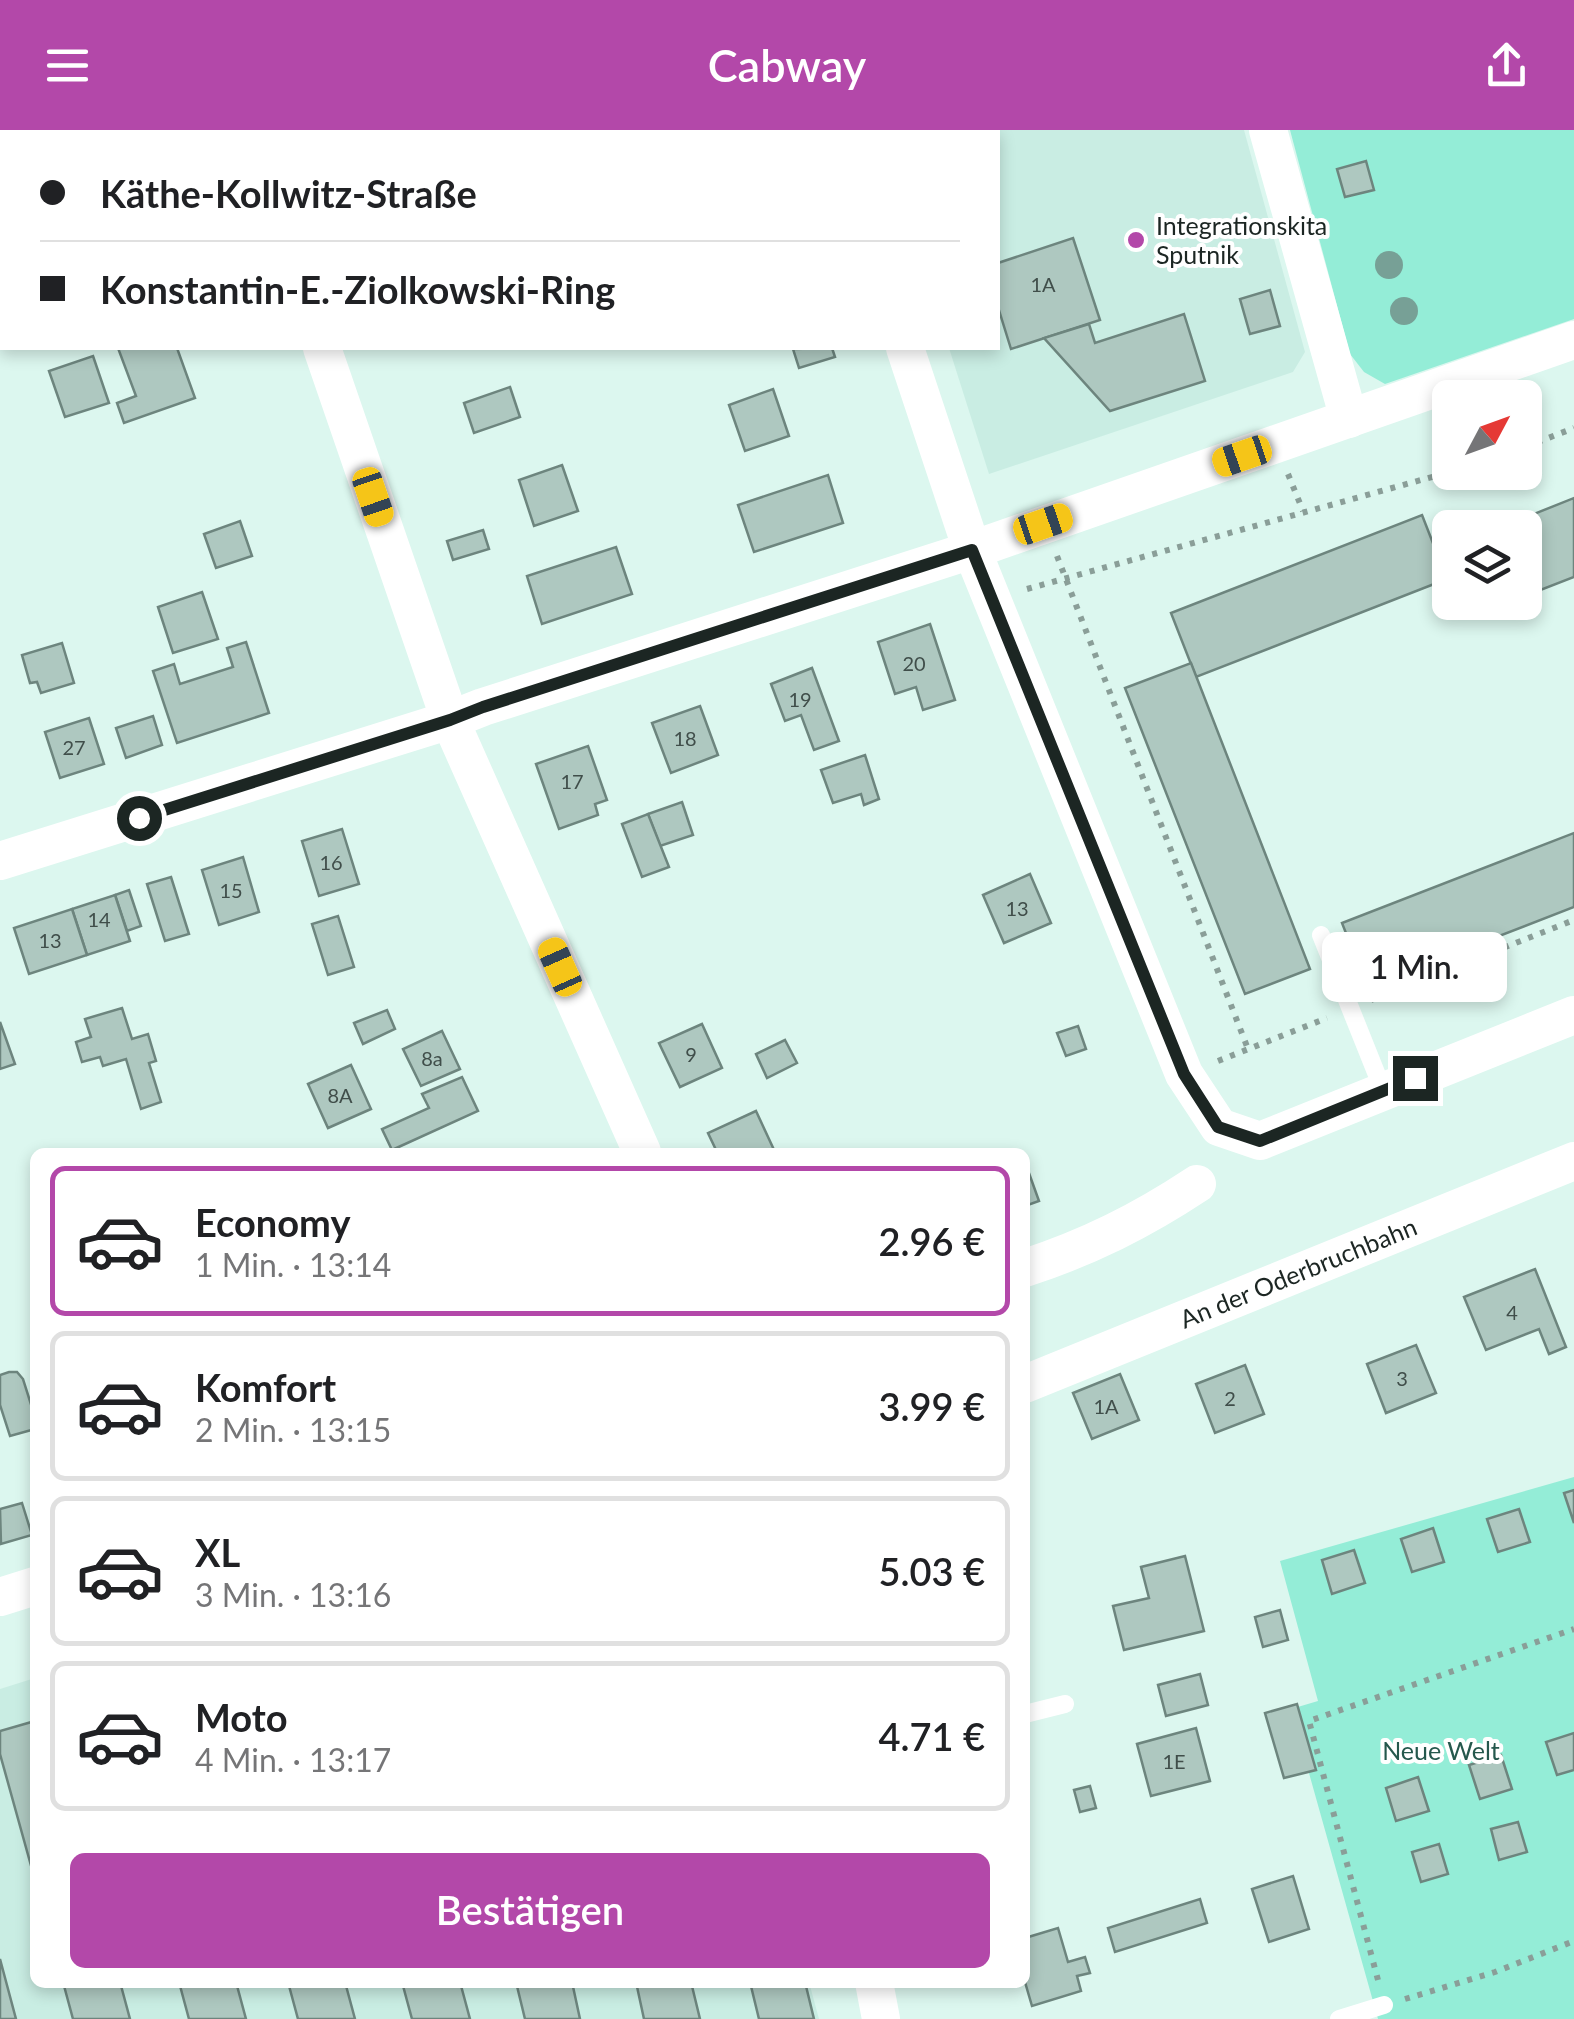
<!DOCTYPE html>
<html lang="de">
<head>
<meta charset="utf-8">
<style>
	:root { --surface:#fff; --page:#f6f6f6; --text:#202124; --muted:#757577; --line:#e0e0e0; --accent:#b348a9 }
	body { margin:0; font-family:Lato,sans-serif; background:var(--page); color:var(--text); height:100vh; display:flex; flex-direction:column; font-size:38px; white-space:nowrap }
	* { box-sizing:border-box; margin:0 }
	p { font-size:32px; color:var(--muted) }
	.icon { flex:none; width:55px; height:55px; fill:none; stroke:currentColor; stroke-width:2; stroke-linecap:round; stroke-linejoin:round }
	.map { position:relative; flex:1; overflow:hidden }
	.side { position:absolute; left:30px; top:1018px; width:1000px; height:840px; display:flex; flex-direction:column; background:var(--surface); border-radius:15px; box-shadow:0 5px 15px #0003 }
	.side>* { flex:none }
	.guide { position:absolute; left:0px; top:0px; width:1000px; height:220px; box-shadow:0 5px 15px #0003; display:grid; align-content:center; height:220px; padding:0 40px; background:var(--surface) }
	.needle { width:65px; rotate:49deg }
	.controls { position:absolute; left:1432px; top:250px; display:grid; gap:20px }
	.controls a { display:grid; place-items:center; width:110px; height:110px; border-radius:15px; background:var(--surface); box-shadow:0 5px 15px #0003; font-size:50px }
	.end { position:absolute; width:45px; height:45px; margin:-22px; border:12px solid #1c2623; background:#fff; box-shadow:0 0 0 5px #fff }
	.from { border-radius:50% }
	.bubble { position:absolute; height:70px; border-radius:15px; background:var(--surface); box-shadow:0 5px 15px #0003; font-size:32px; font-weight:600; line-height:70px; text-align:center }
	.car { position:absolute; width:30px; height:60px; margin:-30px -15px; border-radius:12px; box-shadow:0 0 8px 2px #0007; background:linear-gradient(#f5c518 24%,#345 0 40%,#f5c518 0 76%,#345 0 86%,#f5c518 0) }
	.guide b { display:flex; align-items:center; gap:35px; height:95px; font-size:38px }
	.guide b+b { border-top:2px solid var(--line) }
	.guide i { width:25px; height:25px; background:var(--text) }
	ul { padding:18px 0 0; list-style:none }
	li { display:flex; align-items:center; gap:30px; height:150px; margin:0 20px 15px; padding:0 20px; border:5px solid var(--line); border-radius:15px }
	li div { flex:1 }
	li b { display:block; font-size:38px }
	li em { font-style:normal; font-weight:600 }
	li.selected { border-color:var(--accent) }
	li>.icon { width:90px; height:90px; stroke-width:1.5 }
	.cta { display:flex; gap:20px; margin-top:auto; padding:20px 40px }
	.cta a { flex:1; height:115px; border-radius:15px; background:var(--accent); color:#fff; font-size:40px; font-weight:600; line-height:115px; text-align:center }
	header { display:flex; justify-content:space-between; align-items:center; height:130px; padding:0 40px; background:var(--accent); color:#fff; font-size:45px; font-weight:600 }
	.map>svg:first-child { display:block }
	.built { fill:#c9ede3 }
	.green { fill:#94edd7 }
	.building { fill:#aec8c0; stroke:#6d857e; stroke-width:2.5 }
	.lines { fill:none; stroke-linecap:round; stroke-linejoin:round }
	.path { stroke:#8a9e98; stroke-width:6; stroke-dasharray:5 8; stroke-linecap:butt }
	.service { stroke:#fff; stroke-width:18 }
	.minor { stroke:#fff; stroke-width:38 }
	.tree { fill:#77a096 }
	.route { stroke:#1c2623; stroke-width:12 }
	.poi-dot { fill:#b348a9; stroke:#fff; stroke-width:4 }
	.labels { text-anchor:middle; stroke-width:8; stroke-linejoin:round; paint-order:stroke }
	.number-label { font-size:20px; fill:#404e4a }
	.poi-label { font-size:25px; fill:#1c2623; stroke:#fff; text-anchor:start }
	.street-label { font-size:25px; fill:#1c2623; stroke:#fff }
	.park-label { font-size:25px; fill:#25584d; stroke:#fff }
</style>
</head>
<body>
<header><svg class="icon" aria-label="menu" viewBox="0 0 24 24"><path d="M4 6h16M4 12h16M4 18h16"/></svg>Cabway<svg class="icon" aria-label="share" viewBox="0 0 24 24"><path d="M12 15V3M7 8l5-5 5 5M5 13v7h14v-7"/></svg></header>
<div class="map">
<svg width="1574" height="1889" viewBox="0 0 1574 1889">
	<rect width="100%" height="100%" fill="#dcf7ef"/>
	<!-- built -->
	<g class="built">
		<polygon points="880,0 1244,0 1305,222 1293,242 989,344 949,218 998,218 998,2"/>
		<polygon points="35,1548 35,1852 809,1852 819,1889 0,1889 0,1559"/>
	</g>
	<!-- green -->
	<g class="green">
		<polygon points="1290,0 1574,0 1574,189 1385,254 1364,242 1350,224"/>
		<polygon points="1574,1347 1574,1889 1378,1889 1291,1579 1318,1571 1280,1431"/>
	</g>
	<!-- building -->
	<g class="building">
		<polygon points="1366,31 1374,60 1345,67 1337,39"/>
		<polygon points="1073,108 1100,190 1011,219 998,177 998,133"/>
		<polygon points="1270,160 1280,196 1250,204 1240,169"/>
		<polygon points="1184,184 1205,251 1110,281 1044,208 1089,194 1095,213"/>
		<polygon points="118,218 177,218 195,268 124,293 117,273 136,266"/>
		<polygon points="832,218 835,227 799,238 793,219"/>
		<polygon points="93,226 109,273 65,287 49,241"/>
		<polygon points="510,257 520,287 474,303 464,273"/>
		<polygon points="773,259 789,306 745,321 729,275"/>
		<polygon points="562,335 578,381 534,396 519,350"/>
		<polygon points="828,345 843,393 754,422 738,375"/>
		<polygon points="1574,368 1574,447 1525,466 1525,398 1499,398"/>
		<polygon points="1422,385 1447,449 1196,547 1171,483"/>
		<polygon points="240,391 252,426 216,438 204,404"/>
		<polygon points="483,400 489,419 453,430 447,411"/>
		<polygon points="1450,416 1450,448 1447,449 1436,421"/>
		<polygon points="616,417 632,464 542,494 527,446"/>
		<polygon points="202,462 218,509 173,523 158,477"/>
		<polygon points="930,494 955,570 923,580 916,557 895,564 878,512"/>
		<polygon points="246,512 269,583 177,613 153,541 174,534 180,554 233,537 227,518"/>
		<polygon points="62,513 74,553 41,563 37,552 30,553 22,525"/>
		<polygon points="1191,533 1310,839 1245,864 1125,558"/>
		<polygon points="812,538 839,611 814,620 801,585 785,591 771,554"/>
		<polygon points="700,576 718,625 671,643 652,593"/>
		<polygon points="153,586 162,615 126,628 116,598"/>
		<polygon points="89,588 104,634 60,648 45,602"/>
		<polygon points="588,616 607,670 595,674 598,685 559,699 536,634"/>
		<polygon points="865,625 879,669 864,675 861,664 833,673 821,640"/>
		<polygon points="682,672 693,705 660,716 648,684"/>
		<polygon points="648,684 669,737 642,747 622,694"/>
		<polygon points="342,699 359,754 319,766 302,711"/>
		<polygon points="1574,703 1574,777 1367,857 1342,793"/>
		<polygon points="243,727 259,782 219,795 202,740"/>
		<polygon points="1030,744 1051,793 1004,813 983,765"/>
		<polygon points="171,747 189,804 165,811 147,754"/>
		<polygon points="129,760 141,796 127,801 115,765"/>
		<polygon points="115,765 130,811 87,825 72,779"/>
		<polygon points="72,779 87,825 29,844 14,798"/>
		<polygon points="338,786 354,837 328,845 312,794"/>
		<polygon points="122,878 132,909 148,904 156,931 149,933 161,972 141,979 126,929 103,936 100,927 82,932 76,912 91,907 85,889"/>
		<polygon points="387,880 395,899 363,914 354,893"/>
		<polygon points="0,892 15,934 0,939"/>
		<polygon points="702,894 722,938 680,957 659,913"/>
		<polygon points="1078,896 1086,919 1066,926 1057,903"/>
		<polygon points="442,901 460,939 421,956 403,919"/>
		<polygon points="785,910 797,933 767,948 756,924"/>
		<polygon points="351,935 371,979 328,998 308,954"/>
		<polygon points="462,947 478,981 392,1020 382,999 429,978 422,964"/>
		<polygon points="756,981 775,1022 717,1022 708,1003"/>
		<polygon points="1025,1032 1039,1071 1025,1076"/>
		<polygon points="1535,1139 1566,1217 1549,1224 1539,1199 1486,1220 1464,1167"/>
		<polygon points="1416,1215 1436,1263 1386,1283 1367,1234"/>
		<polygon points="1245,1235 1264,1284 1215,1303 1196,1254"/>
		<polygon points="9,1242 17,1242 23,1249 35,1287 35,1299 10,1306 0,1275 0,1245"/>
		<polygon points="1120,1244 1139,1290 1092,1309 1073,1263"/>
		<polygon points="1574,1360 1574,1393 1564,1363"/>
		<polygon points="22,1373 32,1405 1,1414 0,1379"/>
		<polygon points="1519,1379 1530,1412 1498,1422 1487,1389"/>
		<polygon points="1433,1398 1444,1432 1412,1442 1401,1409"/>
		<polygon points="1354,1420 1365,1453 1332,1464 1322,1430"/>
		<polygon points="1185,1426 1204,1501 1124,1520 1113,1476 1149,1468 1141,1437"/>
		<polygon points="1280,1480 1288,1510 1263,1517 1255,1487"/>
		<polygon points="1200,1544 1208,1575 1166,1586 1158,1555"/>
		<polygon points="1297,1574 1316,1640 1284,1648 1265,1583"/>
		<polygon points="35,1591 35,1750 0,1624 0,1601"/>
		<polygon points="1196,1598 1210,1651 1151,1666 1137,1614"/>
		<polygon points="1574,1603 1574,1640 1557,1645 1546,1612"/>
		<polygon points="1501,1625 1512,1659 1480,1669 1469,1635"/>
		<polygon points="1418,1647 1429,1681 1396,1691 1386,1658"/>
		<polygon points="1090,1656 1096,1678 1080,1682 1074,1660"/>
		<polygon points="1518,1692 1527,1722 1499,1730 1491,1699"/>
		<polygon points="1439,1714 1448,1744 1421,1752 1412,1722"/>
		<polygon points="1293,1746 1309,1799 1269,1812 1252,1759"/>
		<polygon points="1200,1769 1207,1793 1115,1822 1108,1798"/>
		<polygon points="1058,1798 1068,1832 1085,1827 1090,1843 1077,1846 1081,1861 1032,1876 1025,1852 1025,1808"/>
		<polygon points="0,1829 16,1889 0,1889"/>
		<polygon points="63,1852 120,1852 130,1889 73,1889"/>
		<polygon points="179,1852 236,1852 246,1889 189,1889"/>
		<polygon points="288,1852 345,1852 355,1889 298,1889"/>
		<polygon points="402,1852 460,1852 470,1889 412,1889"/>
		<polygon points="516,1852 572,1852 580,1889 525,1889"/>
		<polygon points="636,1852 691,1852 700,1889 644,1889"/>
		<polygon points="750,1852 805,1852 814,1889 759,1889"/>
	</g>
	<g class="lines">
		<!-- path -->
		<g class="path">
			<polyline points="1525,317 1574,298"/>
			<polyline points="1527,317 1541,349"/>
			<polyline points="1495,342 1505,366"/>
			<polyline points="1288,344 1303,381"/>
			<polyline points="1057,426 1248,919"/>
			<polyline points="1027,459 1450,342"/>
			<polyline points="1371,870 1574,790"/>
			<polyline points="1218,931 1327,888"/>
			<polyline points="1378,1850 1309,1591 1574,1499"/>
			<polyline points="1405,1869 1495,1842 1574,1811"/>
		</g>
		<!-- service -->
		<g class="service">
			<polyline points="1321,805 1383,960"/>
			<polyline points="1025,1584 1065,1574"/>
			<polyline points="1339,1889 1384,1875"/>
		</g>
		<!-- minor -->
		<g class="minor">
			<polyline points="247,0 248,2"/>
			<polyline points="832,0 833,2"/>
			<polyline points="1268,0 1349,289"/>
			<polyline points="322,218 450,590 642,1022"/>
			<polyline points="905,218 972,420 1184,944 1219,997 1260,1011 1574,885"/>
			<polyline points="0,731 450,590 483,577 972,420 1574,210"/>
			<path d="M1025 1138C1089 1117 1141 1091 1197 1054"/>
			<path id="s1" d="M1025 1254 1574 1031"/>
			<polyline points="0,1467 35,1456"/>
			<polyline points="874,1852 881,1889"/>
		</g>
	</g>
	<!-- trees -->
	<g class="tree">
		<circle cx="1389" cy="135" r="14"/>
		<circle cx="1404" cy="181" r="14"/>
	</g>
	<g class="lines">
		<!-- route -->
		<polyline class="route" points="139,688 450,590 483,577 972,420 1184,944 1218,997 1260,1011 1415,948"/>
	</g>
	<!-- markers -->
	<circle class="poi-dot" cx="1136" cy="110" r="10"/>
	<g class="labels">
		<!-- number labels -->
		<g class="number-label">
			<text x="1043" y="162">1A</text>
			<text x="914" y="541">20</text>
			<text x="800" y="577">19</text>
			<text x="685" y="616">18</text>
			<text x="74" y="625">27</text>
			<text x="572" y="659">17</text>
			<text x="331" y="740">16</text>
			<text x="231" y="768">15</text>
			<text x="1017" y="786">13</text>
			<text x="99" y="797">14</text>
			<text x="50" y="818">13</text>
			<text x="691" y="932">9</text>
			<text x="432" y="936">8a</text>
			<text x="340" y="973">8A</text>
			<text x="1512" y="1190">4</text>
			<text x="1402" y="1256">3</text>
			<text x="1230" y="1276">2</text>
			<text x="1106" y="1284">1A</text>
			<text x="1174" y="1639">1E</text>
		</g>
		<!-- poi labels -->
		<g class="poi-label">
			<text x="1156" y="105">Integrationskita<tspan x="1156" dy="29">Sputnik</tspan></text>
		</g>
		<!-- street labels -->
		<g class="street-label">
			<text dy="9" stroke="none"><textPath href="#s1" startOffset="295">An der Oderbruchbahn</textPath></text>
		</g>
		<!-- park labels -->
		<g class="park-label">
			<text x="1441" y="1630">Neue Welt</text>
		</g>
	</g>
</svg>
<div class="controls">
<a><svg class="needle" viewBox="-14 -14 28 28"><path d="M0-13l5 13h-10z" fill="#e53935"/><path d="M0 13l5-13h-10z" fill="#757577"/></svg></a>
<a><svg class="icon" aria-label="layers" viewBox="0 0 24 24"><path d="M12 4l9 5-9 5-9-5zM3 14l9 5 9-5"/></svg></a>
</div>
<i class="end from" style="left:139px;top:688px"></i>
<i class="end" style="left:1415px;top:948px"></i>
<div class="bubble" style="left:1322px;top:802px;width:185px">1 Min.</div>
<i class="car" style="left:1242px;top:326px;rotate:251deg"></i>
<i class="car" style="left:373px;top:367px;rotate:161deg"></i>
<i class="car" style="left:1043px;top:394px;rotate:71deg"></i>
<i class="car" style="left:560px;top:837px;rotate:336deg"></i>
<div class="guide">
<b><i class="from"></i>Käthe-Kollwitz-Straße</b>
<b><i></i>Konstantin-E.-Ziolkowski-Ring</b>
</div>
<section class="side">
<ul>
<li class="selected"><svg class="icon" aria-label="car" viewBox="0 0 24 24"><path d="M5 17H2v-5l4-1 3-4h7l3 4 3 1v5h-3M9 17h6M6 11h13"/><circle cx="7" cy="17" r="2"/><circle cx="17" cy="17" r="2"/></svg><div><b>Economy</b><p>1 Min. · 13:14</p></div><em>2.96 €</em></li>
<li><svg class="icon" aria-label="car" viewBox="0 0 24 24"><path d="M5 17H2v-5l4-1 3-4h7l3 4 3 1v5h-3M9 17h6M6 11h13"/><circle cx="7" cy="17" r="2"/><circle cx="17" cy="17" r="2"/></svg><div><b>Komfort</b><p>2 Min. · 13:15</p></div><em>3.99 €</em></li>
<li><svg class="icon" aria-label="car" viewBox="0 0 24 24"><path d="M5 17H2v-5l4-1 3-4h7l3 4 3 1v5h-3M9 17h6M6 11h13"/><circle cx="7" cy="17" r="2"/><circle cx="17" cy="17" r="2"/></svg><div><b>XL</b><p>3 Min. · 13:16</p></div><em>5.03 €</em></li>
<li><svg class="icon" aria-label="car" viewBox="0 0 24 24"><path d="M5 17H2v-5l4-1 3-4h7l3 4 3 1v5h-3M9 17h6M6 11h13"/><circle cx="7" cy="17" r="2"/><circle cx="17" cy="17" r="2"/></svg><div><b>Moto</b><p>4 Min. · 13:17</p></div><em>4.71 €</em></li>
</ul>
<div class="cta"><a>Bestätigen</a></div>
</section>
</div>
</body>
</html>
